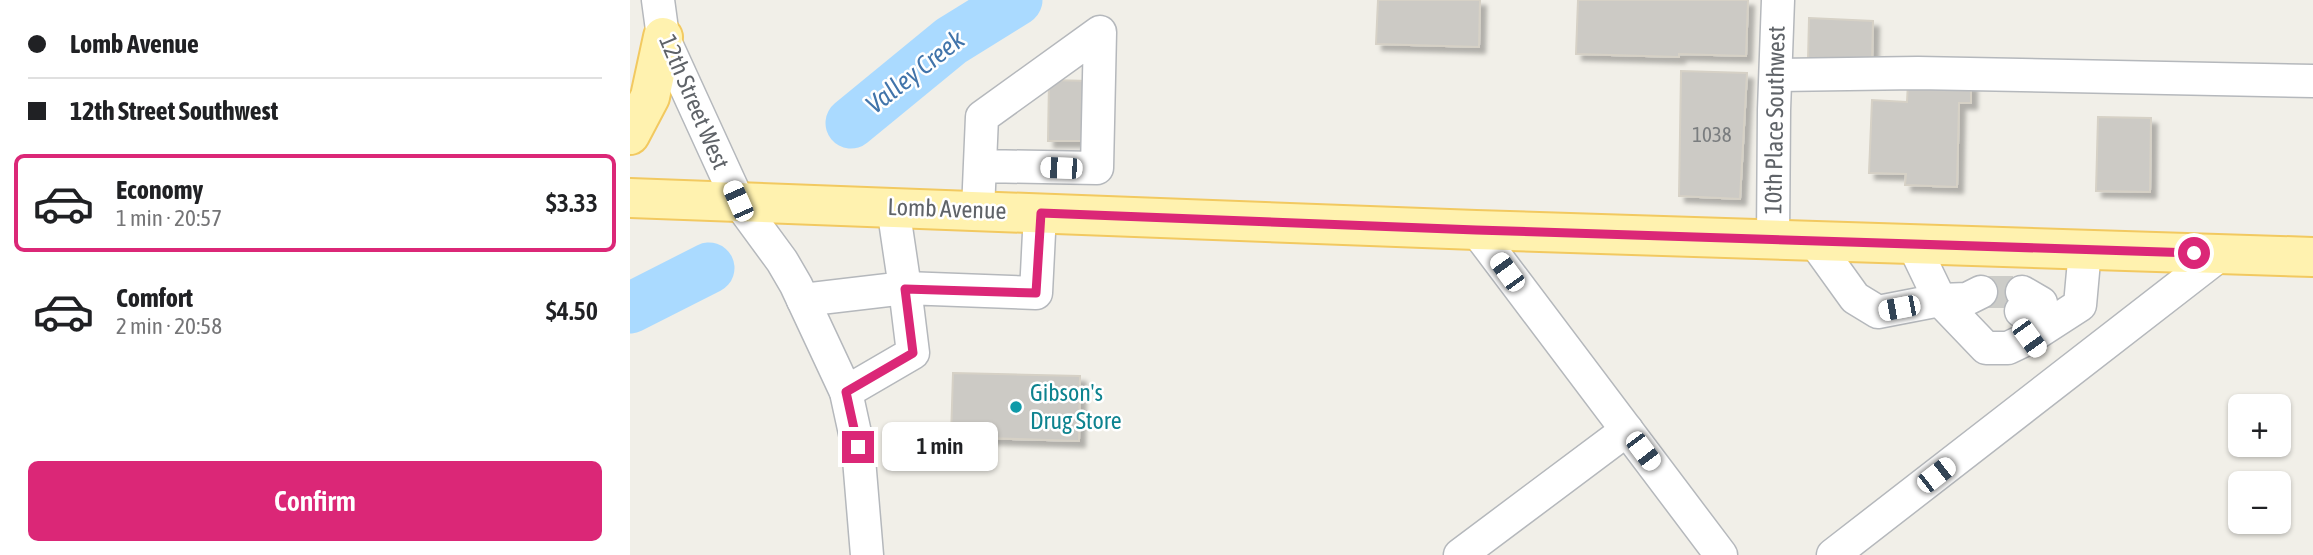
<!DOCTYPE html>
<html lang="en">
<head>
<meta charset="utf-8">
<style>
	:root { --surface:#fff; --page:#f6f6f6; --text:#202124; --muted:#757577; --line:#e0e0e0; --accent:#db2777 }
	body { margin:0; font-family:"Asap Condensed",sans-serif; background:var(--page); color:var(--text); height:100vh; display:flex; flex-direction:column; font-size:26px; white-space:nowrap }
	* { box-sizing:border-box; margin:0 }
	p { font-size:23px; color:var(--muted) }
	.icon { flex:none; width:38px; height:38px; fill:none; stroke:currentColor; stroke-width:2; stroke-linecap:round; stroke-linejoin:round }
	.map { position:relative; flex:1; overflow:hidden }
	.panel { display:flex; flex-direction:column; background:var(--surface); width:630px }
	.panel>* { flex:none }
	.top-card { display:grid; align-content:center; height:154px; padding:0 28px; background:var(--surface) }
	.controls { position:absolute; left:1598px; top:394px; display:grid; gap:14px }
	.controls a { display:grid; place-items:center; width:63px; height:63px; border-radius:10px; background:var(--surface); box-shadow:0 2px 5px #0004; font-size:35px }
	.end { position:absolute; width:32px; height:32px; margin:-16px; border:9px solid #db2777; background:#fff; box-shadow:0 0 0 4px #fff }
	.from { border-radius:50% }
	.bubble { position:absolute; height:49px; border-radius:10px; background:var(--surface); box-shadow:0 2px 5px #0004; font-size:23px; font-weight:600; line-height:49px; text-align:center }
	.car { position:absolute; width:21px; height:42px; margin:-21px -10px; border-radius:9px; box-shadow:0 0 5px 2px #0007; background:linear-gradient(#fff 24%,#345 0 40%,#fff 0 76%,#345 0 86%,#fff 0) }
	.top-card b { display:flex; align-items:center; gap:24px; height:66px; font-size:26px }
	.top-card b+b { border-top:2px solid var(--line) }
	.top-card i { width:18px; height:18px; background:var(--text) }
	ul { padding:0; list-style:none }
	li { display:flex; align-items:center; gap:21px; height:98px; margin:0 14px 10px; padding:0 14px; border:4px solid transparent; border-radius:10px }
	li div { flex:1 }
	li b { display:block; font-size:26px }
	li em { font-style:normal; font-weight:600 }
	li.selected { border-color:var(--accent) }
	li>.icon { width:63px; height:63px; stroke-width:1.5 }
	.action { display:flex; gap:14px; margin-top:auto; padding:14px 28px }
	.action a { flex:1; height:80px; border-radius:10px; background:var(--accent); color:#fff; font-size:28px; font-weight:600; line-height:80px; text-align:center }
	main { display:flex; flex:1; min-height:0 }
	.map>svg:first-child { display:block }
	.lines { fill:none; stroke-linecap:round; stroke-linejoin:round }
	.river { stroke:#aadaff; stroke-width:51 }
	.building { fill:#cccac5; stroke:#d6d1c6; stroke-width:2; filter:url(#shadow) }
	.minor-tunnel { stroke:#ccccc8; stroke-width:32; stroke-dasharray:32 16; stroke-linecap:butt }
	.minor-casing { stroke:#b5b8bc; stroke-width:35 }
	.major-casing { stroke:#f2c960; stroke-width:42 }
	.minor { stroke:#fff; stroke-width:32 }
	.major { stroke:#fff2af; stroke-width:38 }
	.route { stroke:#db2777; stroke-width:9 }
	.culture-dot { fill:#0f9aa8; stroke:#fff; stroke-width:2.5 }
	.labels { text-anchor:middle; stroke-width:5; stroke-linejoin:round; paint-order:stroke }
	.number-label { font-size:21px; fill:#7a7d7f }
	.street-label { font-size:24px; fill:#5f6368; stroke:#fff }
	.culture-label { font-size:24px; fill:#0d838f; stroke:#fff; text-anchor:start }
	.water-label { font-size:26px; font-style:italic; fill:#4174aa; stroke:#fff }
</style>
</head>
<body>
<main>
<section class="panel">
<div class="top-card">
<b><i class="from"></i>Lomb Avenue</b>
<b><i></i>12th Street Southwest</b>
</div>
<ul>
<li class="selected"><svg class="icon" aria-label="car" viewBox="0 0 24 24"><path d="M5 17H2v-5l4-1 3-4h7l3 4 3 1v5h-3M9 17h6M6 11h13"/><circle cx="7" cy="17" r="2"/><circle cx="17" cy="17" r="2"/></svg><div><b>Economy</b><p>1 min · 20:57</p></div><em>$3.33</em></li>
<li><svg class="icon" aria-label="car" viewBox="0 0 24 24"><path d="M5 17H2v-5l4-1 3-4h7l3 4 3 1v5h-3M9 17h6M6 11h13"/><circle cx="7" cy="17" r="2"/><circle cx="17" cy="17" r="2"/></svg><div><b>Comfort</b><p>2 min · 20:58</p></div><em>$4.50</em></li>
</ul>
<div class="action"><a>Confirm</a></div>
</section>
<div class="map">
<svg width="1683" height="555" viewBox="0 0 1683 555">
	<defs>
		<filter id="shadow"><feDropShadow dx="6" dy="6" stdDeviation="2" flood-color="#0004"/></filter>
	</defs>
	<rect width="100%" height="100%" fill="#f1efe8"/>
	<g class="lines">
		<!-- river -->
		<g class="river">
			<polyline points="221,123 321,41 387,0"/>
			<polyline points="0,308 79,268"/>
		</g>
	</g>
	<!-- building -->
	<g class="building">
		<polygon points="748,0 850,0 849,47 746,44"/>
		<polygon points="948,0 1118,0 1116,56 1049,54 1049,57 946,54"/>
		<polygon points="1179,18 1243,21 1242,63 1178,61"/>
		<polygon points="1051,71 1117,73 1110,199 1049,196"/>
		<polygon points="419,80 461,81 460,141 418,141"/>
		<polygon points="1278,82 1341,84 1341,103 1329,103 1327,187 1275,185 1276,174 1239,173 1242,100 1277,102"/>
		<polygon points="1468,117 1521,118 1520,192 1466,191"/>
		<polygon points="323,373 450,376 449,441 321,437"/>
	</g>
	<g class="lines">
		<!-- minor-tunnel -->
		<polyline class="minor-tunnel" points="1351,292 1392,292"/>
		<!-- minor casing -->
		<g class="minor-casing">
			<g id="minor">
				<polyline points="28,0 33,37 108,201 152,261 166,285 216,392 228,447 237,555"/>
				<polyline points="1146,75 1288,73 1683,81"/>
				<polyline points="348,210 352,117 470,32 467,168 350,166"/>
				<polyline points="846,230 1091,555"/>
				<polyline points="1143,239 1144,110 1148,0"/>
				<polyline points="1184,241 1225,298 1248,312 1310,300 1283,244"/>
				<polyline points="173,300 275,288 263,207"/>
				<polyline points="1310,300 1356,348 1378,348 1399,338 1450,305 1455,250"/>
				<polyline points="1310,300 1337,299 1351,292"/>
				<polyline points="1391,311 1411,303 1392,292"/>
				<polyline points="216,392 283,353 275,288 406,293 410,213"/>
				<polyline points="830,555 997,430"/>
				<polyline points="1203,555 1591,254"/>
			</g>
		</g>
		<!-- major casing -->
		<g class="major-casing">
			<g id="major">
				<polyline points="0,135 20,97 33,37"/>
				<polyline points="0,198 846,230 1683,257"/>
			</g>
		</g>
		<!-- minor -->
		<use href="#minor" class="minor"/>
		<!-- major -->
		<use href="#major" class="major"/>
	</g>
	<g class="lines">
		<!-- route -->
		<polyline class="route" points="228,447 216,392 283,353 275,289 406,293 411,213 846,230 1564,253"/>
	</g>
	<!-- markers -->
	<circle class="culture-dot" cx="386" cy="407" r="7"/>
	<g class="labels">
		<!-- number labels -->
		<g class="number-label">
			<text x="1082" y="142">1038</text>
		</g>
		<!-- street labels -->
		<g class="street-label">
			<text transform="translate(64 102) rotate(67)" y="8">12th Street West</text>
			<text transform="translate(1145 120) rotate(-89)" y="8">10th Place Southwest</text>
			<text transform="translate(317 209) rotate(2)" y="8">Lomb Avenue</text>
		</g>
		<!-- culture labels -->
		<g class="culture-label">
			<text x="400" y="401">Gibson's<tspan x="400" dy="28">Drug Store</tspan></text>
		</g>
		<!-- water labels -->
		<g class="water-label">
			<text transform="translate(285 72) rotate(-38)" y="9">Valley Creek</text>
		</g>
	</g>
</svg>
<div class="controls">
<a>+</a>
<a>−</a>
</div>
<i class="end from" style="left:1564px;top:253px"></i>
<i class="end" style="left:228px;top:447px"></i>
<div class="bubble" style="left:252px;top:422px;width:116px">1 min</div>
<i class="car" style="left:431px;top:168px;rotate:272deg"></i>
<i class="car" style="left:108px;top:201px;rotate:336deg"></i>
<i class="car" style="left:877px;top:272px;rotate:324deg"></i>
<i class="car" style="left:1269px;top:308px;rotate:259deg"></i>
<i class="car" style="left:1399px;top:338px;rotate:144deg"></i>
<i class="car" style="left:1013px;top:451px;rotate:143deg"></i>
<i class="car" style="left:1306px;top:475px;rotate:52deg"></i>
</div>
</main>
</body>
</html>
